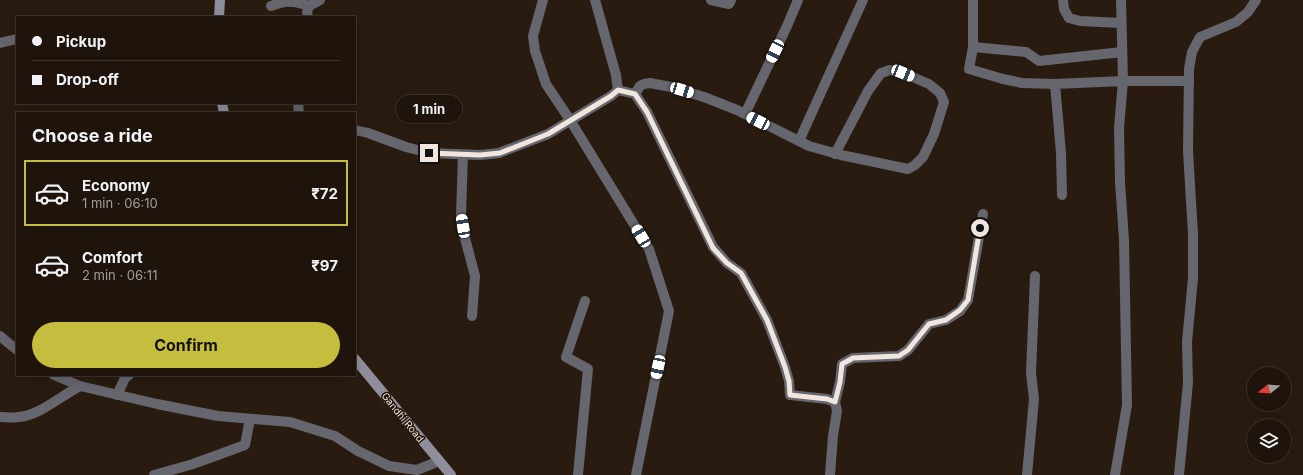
<!DOCTYPE html>
<html lang="en">
<head>
<meta charset="utf-8">
<style>
	:root { --surface:#1f140b; --page:#2c2119; --text:#f1f3f6; --muted:#a19e9d; --line:#3c332c; --accent:#c4bd3e }
	body { margin:0; font-family:Inter,sans-serif; background:var(--page); color:var(--text); height:100vh; display:flex; flex-direction:column; font-size:15px; white-space:nowrap }
	* { box-sizing:border-box; margin:0 }
	p { font-size:13px; color:var(--muted) }
	.icon { flex:none; width:22px; height:22px; fill:none; stroke:currentColor; stroke-width:2; stroke-linecap:round; stroke-linejoin:round }
	.map { position:relative; flex:1; overflow:hidden }
	.panel { position:absolute; left:16px; top:112px; width:340px; height:264px; display:flex; flex-direction:column; background:var(--surface); border-radius:0px; box-shadow:0 4px 16px #0002,0 0 0 1px var(--line) }
	.panel>* { flex:none }
	.top-card { position:absolute; left:16px; top:16px; width:340px; height:88px; border-radius:0px; box-shadow:0 4px 16px #0002,0 0 0 1px var(--line); display:grid; align-content:center; height:88px; padding:0 16px; background:var(--surface) }
	.needle { width:26px; rotate:253deg }
	.controls { position:absolute; left:1247px; top:367px; display:grid; gap:8px }
	.controls a { display:grid; place-items:center; width:44px; height:44px; border-radius:50%; background:var(--surface); box-shadow:0 4px 16px #0002,0 0 0 1px var(--line); font-size:20px }
	.end { position:absolute; width:18px; height:18px; margin:-9px; border:5px solid #f0e6de; background:#111; box-shadow:0 0 0 2px #111 }
	.from { border-radius:50% }
	.bubble { position:absolute; height:28px; border-radius:14px; background:var(--surface); box-shadow:0 4px 16px #0002,0 0 0 1px var(--line); font-size:13px; font-weight:700; line-height:28px; text-align:center }
	.car { position:absolute; width:12px; height:24px; margin:-12px -6px; border-radius:5px; box-shadow:0 0 3px 1px #0007; background:linear-gradient(#fff 24%,#345 0 40%,#fff 0 76%,#345 0 86%,#fff 0) }
	.top-card b { display:flex; align-items:center; gap:14px; height:38px; font-size:15px }
	.top-card b+b { border-top:1px solid var(--line) }
	.top-card i { width:10px; height:10px; background:var(--text) }
	ul { padding:0; list-style:none }
	li { display:flex; align-items:center; gap:12px; height:66px; margin:0 8px 6px; padding:0 8px; border:2px solid transparent; border-radius:0px }
	li div { flex:1 }
	li b { display:block; font-size:15px }
	li em { font-style:normal; font-weight:700 }
	li.on { border-color:var(--accent) }
	li>.icon { width:36px; height:36px; stroke-width:1.5 }
	h2 { padding:0 16px; font-size:18px; line-height:48px }
	.cta { display:flex; gap:8px; margin-top:auto; padding:8px 16px }
	.cta a { flex:1; height:46px; border-radius:24px; background:var(--accent); color:#111; font-size:16px; font-weight:700; line-height:46px; text-align:center }
	.map>svg:first-child { display:block }
	.lines { fill:none; stroke-linecap:round; stroke-linejoin:round }
	.minor { stroke:#65666e; stroke-width:10 }
	.secondary { stroke:#8e8e9d; stroke-width:10 }
	.route { stroke:#f0e6de; stroke-width:5 }
	.labels { text-anchor:middle; stroke-width:3; stroke-linejoin:round; paint-order:stroke }
	.street-label { font-size:10px; fill:#f0e6de; stroke:#1f1206 }
</style>
</head>
<body>
<div class="map">
<svg width="1303" height="475" viewBox="0 0 1303 475">
	<rect width="100%" height="100%" fill="#291b0f"/>
	<g class="lines">
		<!-- minor -->
		<g class="minor">
			<polyline points="543,0 533,36 535,51 546,84 570,120 649,249 669,311 636,475"/>
			<polyline points="711,0 729,4 731,0"/>
			<polyline points="973,0 973,47 969,69 1003,79 1022,83 1055,84"/>
			<polyline points="1063,0 1064,9 1069,18 1080,21 1121,23"/>
			<polyline points="1121,0 1123,81 1189,81"/>
			<path d="M271 6C287 0 293 1 309 6"/>
			<polyline points="308,17 307,12 309,6 320,0"/>
			<polyline points="0,43 17,39"/>
			<polyline points="973,47 1026,52 1039,61 1122,52"/>
			<polyline points="618,90 635,94 647,112 713,247 727,263 741,273 767,320 785,367 789,381 790,395 827,399 835,402 837,411 833,436 830,475"/>
			<polyline points="635,94 640,86 644,84 650,83 671,87 704,97 737,110 809,146 841,155 908,169 915,165 923,157 934,134 944,102 940,93 929,84 903,73 890,70 881,73 868,91 835,154"/>
			<polyline points="298,103 299,113"/>
			<polyline points="745,114 787,26 798,0"/>
			<polyline points="355,130 368,133 406,147 429,153 480,155 499,153 548,134 611,96 618,90 616,75 595,0"/>
			<polyline points="799,141 863,0"/>
			<polyline points="463,155 461,215 465,238 475,276 472,316"/>
			<polyline points="1062,195 1061,153 1055,84 1123,81 1119,128 1120,182 1124,240 1127,405 1115,475"/>
			<polyline points="0,336 17,350"/>
			<polyline points="54,375 80,386 157,404 218,416 290,422 335,436 358,451 389,466 417,470 439,461"/>
			<polyline points="117,395 125,378 129,375"/>
			<polyline points="835,402 840,382 842,364 853,358 899,356 908,350 929,324 946,320 960,311 968,300 983,214"/>
			<path d="M0 417C6 417 13 418 19 417 40 415 61 396 80 386"/>
			<polyline points="154,475 193,464 245,445 250,419"/>
			<polyline points="578,475 588,369 566,357 585,301"/>
			<polyline points="1027,475 1034,399 1031,373 1035,276"/>
			<polyline points="1179,475 1188,383 1187,342 1193,278 1193,234 1188,151 1189,69 1192,52 1200,37 1236,22 1248,12 1256,0"/>
		</g>
		<!-- secondary -->
		<g class="secondary">
			<polyline points="219,17 220,0"/>
			<polyline points="222,103 224,113"/>
			<polyline points="355,359 451,475"/>
		</g>
	</g>
	<g class="lines">
		<!-- route -->
		<polyline class="route" points="429,153 480,155 500,153 548,134 611,96 618,90 635,94 647,112 713,248 727,263 741,273 767,320 785,367 789,381 790,395 827,399 835,402 840,382 842,364 853,358 899,356 908,350 929,324 946,320 960,310 968,300 980,228"/>
	</g>
	<g class="labels">
		<!-- street labels -->
		<g class="street-label">
			<text transform="translate(403 417) rotate(51)" y="4">Gandhi Road</text>
		</g>
	</g>
</svg>
<div class="controls">
<a><svg class="needle" viewBox="-14 -14 28 28"><path d="M0-13l5 13h-10z" fill="#e53935"/><path d="M0 13l5-13h-10z" fill="#a19e9d"/></svg></a>
<a><svg class="icon" aria-label="layers" viewBox="0 0 24 24"><path d="M12 4l9 5-9 5-9-5zM3 14l9 5 9-5"/></svg></a>
</div>
<i class="end from" style="left:980px;top:228px"></i>
<i class="end" style="left:429px;top:153px"></i>
<div class="bubble" style="left:396px;top:95px;width:66px">1 min</div>
<i class="car" style="left:775px;top:51px;rotate:206deg"></i>
<i class="car" style="left:903px;top:73px;rotate:112deg"></i>
<i class="car" style="left:682px;top:90px;rotate:107deg"></i>
<i class="car" style="left:758px;top:121px;rotate:297deg"></i>
<i class="car" style="left:463px;top:226px;rotate:351deg"></i>
<i class="car" style="left:641px;top:236px;rotate:329deg"></i>
<i class="car" style="left:658px;top:367px;rotate:192deg"></i>
<div class="top-card">
<b><i class="from"></i>Pickup</b>
<b><i></i>Drop-off</b>
</div>
<section class="panel">
<h2>Choose a ride</h2>
<ul>
<li class="on"><svg class="icon" aria-label="car" viewBox="0 0 24 24"><path d="M5 17H2v-5l4-1 3-4h7l3 4 3 1v5h-3M9 17h6M6 11h13"/><circle cx="7" cy="17" r="2"/><circle cx="17" cy="17" r="2"/></svg><div><b>Economy</b><p>1 min · 06:10</p></div><em>₹72</em></li>
<li><svg class="icon" aria-label="car" viewBox="0 0 24 24"><path d="M5 17H2v-5l4-1 3-4h7l3 4 3 1v5h-3M9 17h6M6 11h13"/><circle cx="7" cy="17" r="2"/><circle cx="17" cy="17" r="2"/></svg><div><b>Comfort</b><p>2 min · 06:11</p></div><em>₹97</em></li>
</ul>
<div class="cta"><a>Confirm</a></div>
</section>
</div>
</body>
</html>
